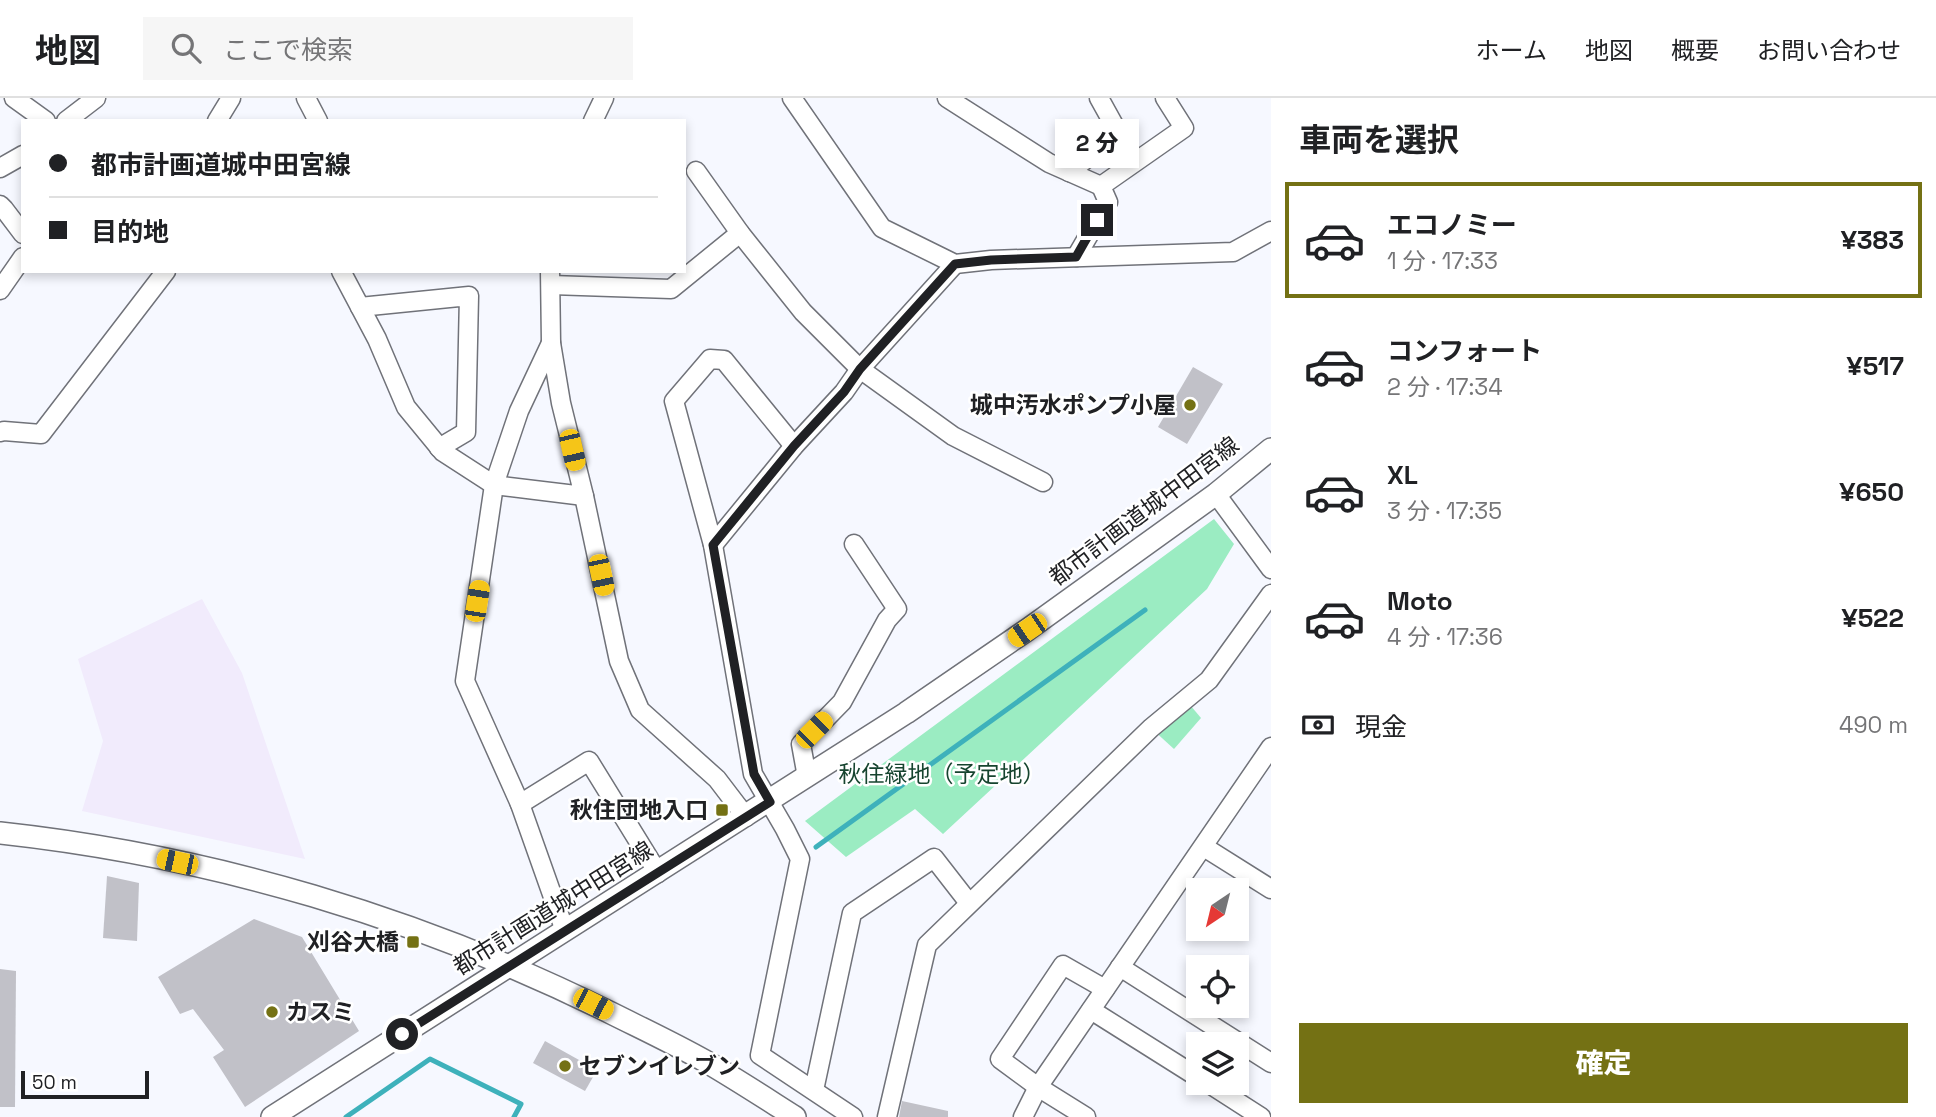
<!DOCTYPE html>
<html lang="ja">
<head>
<meta charset="utf-8">
<style>
	:root { --surface:#fff; --page:#f6f6f6; --text:#202124; --muted:#757577; --line:#e0e0e0; --accent:#747114 }
	body { margin:0; font-family:"Space Grotesk","Noto Sans JP",sans-serif; background:var(--page); color:var(--text); height:100vh; display:flex; flex-direction:column; font-size:26px; white-space:nowrap }
	* { box-sizing:border-box; margin:0 }
	p { font-size:23px; color:var(--muted) }
	.icon { flex:none; width:38px; height:38px; fill:none; stroke:currentColor; stroke-width:2; stroke-linecap:round; stroke-linejoin:round }
	.map { position:relative; flex:1; overflow:hidden }
	.side { display:flex; flex-direction:column; background:var(--surface); width:665px }
	.side>* { flex:none }
	.banner { position:absolute; left:21px; top:21px; width:665px; height:154px; border-radius:0px; box-shadow:0 4px 10px #0003; display:grid; align-content:center; height:154px; padding:0 28px; background:var(--surface) }
	.needle { width:46px; rotate:215deg }
	.buttons { position:absolute; left:1186px; top:780px; display:grid; gap:14px }
	.buttons a { display:grid; place-items:center; width:63px; height:63px; border-radius:0px; background:var(--surface); box-shadow:0 4px 10px #0003; font-size:35px }
	.scale { position:absolute; left:21px; bottom:18px; width:128px; box-sizing:border-box; padding-left:7px; border:4px solid #202124; border-top:0; font-size:19px; line-height:24px; white-space:nowrap; color:#202124; -webkit-text-stroke:5px #fff; paint-order:stroke }
	.end { position:absolute; width:32px; height:32px; margin:-16px; border:9px solid #202124; background:#fff; box-shadow:0 0 0 4px #fff }
	.from { border-radius:50% }
	.bubble { position:absolute; height:49px; border-radius:0px; background:var(--surface); box-shadow:0 4px 10px #0003; font-size:23px; font-weight:800; line-height:49px; text-align:center }
	.car { position:absolute; width:21px; height:42px; margin:-21px -10px; border-radius:9px; box-shadow:0 0 5px 2px #0007; background:linear-gradient(#f5c518 24%,#345 0 40%,#f5c518 0 76%,#345 0 86%,#f5c518 0) }
	.banner b { display:flex; align-items:center; gap:24px; height:66px; font-size:26px }
	.banner b+b { border-top:2px solid var(--line) }
	.banner i { width:18px; height:18px; background:var(--text) }
	ul { padding:0; list-style:none }
	li { display:flex; align-items:center; gap:21px; height:116px; margin:0 14px 10px; padding:0 14px; border:4px solid transparent; border-radius:0px }
	li div { flex:1 }
	li b { display:block; font-size:26px }
	li em { font-style:normal; font-weight:800 }
	li.on { border-color:var(--accent) }
	li>.icon { width:63px; height:63px; stroke-width:1.5 }
	h2 { padding:0 28px; font-size:32px; line-height:84px }
	.pay { display:flex; align-items:center; gap:18px; height:77px; padding:0 28px; font-size:26px }
	.pay p { margin-inline-start:auto }
	.button { display:flex; gap:14px; margin-top:auto; padding:14px 28px }
	.button a { flex:1; height:80px; border-radius:0px; background:var(--accent); color:#fff; font-size:28px; font-weight:800; line-height:80px; text-align:center }
	header { display:flex; align-items:center; gap:42px; box-sizing:border-box; height:98px; padding:0 35px; background:var(--surface); border-bottom:2px solid var(--line) }
	header strong { font-size:33px }
	nav { display:flex; gap:38px; margin-inline-start:auto; font-size:24px }
	.search { width:490px; height:63px; background:var(--page); display:flex; align-items:center; gap:18px; box-sizing:border-box; padding:0 24px; border-radius:0px; color:var(--muted); font-size:26px }
	main { display:flex; flex:1; min-height:0 }
	.map>svg:first-child { display:block }
	.industrial { fill:#f1ebfc }
	.green { fill:#9becc2 }
	.lines { fill:none; stroke-linecap:round; stroke-linejoin:round }
	.stream { stroke:#3eb1bb; stroke-width:5 }
	.building { fill:#c1c1c8 }
	.minor-casing { stroke:#707279; stroke-width:21 }
	.tertiary-casing { stroke:#707279; stroke-width:24 }
	.minor { stroke:#fff; stroke-width:18 }
	.tertiary { stroke:#fff; stroke-width:21 }
	.route { stroke:#202124; stroke-width:9 }
	.poi-dot { fill:#747114; stroke:#fff; stroke-width:2.5 }
	.labels { text-anchor:middle; stroke-width:5; stroke-linejoin:round; paint-order:stroke }
	.poi-label { font-size:23px; font-weight:bold; fill:#202124; stroke:#fff; text-anchor:end }
	.street-label { font-size:23px; fill:#202124; stroke:#fff }
	.park-label { font-size:23px; fill:#16442f; stroke:#fff }
</style>
</head>
<body>
<header>
<strong>地図</strong>
<div class="search"><svg class="icon" aria-label="search" viewBox="0 0 24 24"><circle cx="10" cy="10" r="6"/><path d="M15 15l6 6"/></svg>ここで検索</div>
<nav><a>ホーム</a><a>地図</a><a>概要</a><a>お問い合わせ</a></nav>
</header>
<main>
<div class="map">
<svg width="1271" height="1019" viewBox="0 0 1271 1019">
	<rect width="100%" height="100%" fill="#f6f8ff"/>
	<!-- industrial -->
	<polygon class="industrial" points="202,501 242,575 305,761 82,713 103,643 78,561"/>
	<!-- green -->
	<g class="green">
		<polygon points="1214,421 1234,446 1207,491 943,736 915,711 846,759 805,723"/>
		<polygon points="1185,601 1201,620 1174,651 1151,630"/>
	</g>
	<g class="lines">
		<!-- stream -->
		<g class="stream">
			<polyline points="816,749 1145,512"/>
			<polyline points="346,1019 430,961 521,1006 514,1019"/>
		</g>
	</g>
	<!-- building -->
	<g class="building">
		<polygon points="1193,269 1223,286 1187,346 1158,329"/>
		<polygon points="107,778 139,785 137,843 103,840"/>
		<polygon points="254,821 302,839 359,933 245,1009 213,959 224,952 193,911 180,916 158,879"/>
		<polygon points="0,871 16,873 15,1009 0,1009"/>
		<polygon points="545,943 597,972 585,993 533,965"/>
		<polygon points="902,1003 948,1013 948,1019 899,1019"/>
	</g>
	<g class="lines">
		<!-- minor casing -->
		<g class="minor-casing">
			<g id="minor">
				<polyline points="14,0 46,23"/>
				<polyline points="306,0 318,23"/>
				<polyline points="792,0 882,130 955,166 991,162 1233,154 1271,133"/>
				<polyline points="947,0 1049,65 1101,88"/>
				<polyline points="66,23 96,0"/>
				<polyline points="217,23 231,0"/>
				<polyline points="593,23 604,0"/>
				<polyline points="0,70 23,57"/>
				<polyline points="696,73 740,135 803,214 860,271 953,338 1043,384"/>
				<polyline points="1069,74 1119,36 1099,0"/>
				<polyline points="0,107 4,111 23,136"/>
				<polyline points="1076,159 1108,104 1101,88 1184,30 1165,0"/>
				<polyline points="341,173 377,241 406,309 443,354 494,387 584,398 561,305 551,245 550,173"/>
				<polyline points="551,187 671,191 740,135"/>
				<polyline points="0,192 23,159"/>
				<polyline points="360,209 469,198 466,334 439,350"/>
				<polyline points="551,245 519,313 494,387 465,583 520,706 565,833"/>
				<polyline points="0,334 4,333 41,336 166,173"/>
				<polyline points="794,348 724,262 710,261 674,303 713,447 753,676 785,731 800,761 760,957 853,1019"/>
				<polyline points="1216,396 1271,471"/>
				<polyline points="584,398 619,563 640,612 717,681 746,719"/>
				<polyline points="713,447 794,348 844,294 860,271 955,166"/>
				<polyline points="807,679 801,646 842,604 887,522 897,511 854,446"/>
				<polyline points="520,706 589,663 658,775"/>
				<polyline points="1204,749 1271,791"/>
				<polyline points="1120,869 1271,965"/>
				<polyline points="1091,912 1199,980"/>
				<polyline points="1208,985 1261,1019"/>
				<polyline points="814,992 852,815 934,760 969,805"/>
				<polyline points="887,1019 927,847 1151,630 1209,582 1271,496"/>
				<polyline points="1023,1019 1038,989 1271,649"/>
				<polyline points="1086,1019 1038,989 1000,961 1063,867 1105,891"/>
			</g>
		</g>
		<!-- tertiary casing -->
		<g class="tertiary-casing">
			<g id="tertiary">
				<path d="M0 735C212 758 420 820 611 915 643 931 675 946 705 963 736 981 765 1000 795 1019"/>
				<polyline points="272,1019 906,615 1027,532 1216,396 1271,351"/>
			</g>
		</g>
		<!-- minor -->
		<use href="#minor" class="minor"/>
		<!-- tertiary -->
		<use href="#tertiary" class="tertiary"/>
	</g>
	<g class="lines">
		<!-- route -->
		<polyline class="route" points="402,936 770,704 754,676 713,447 794,348 844,294 860,271 955,166 991,162 1076,159 1097,122"/>
	</g>
	<!-- markers -->
	<g class="poi-dot">
		<circle cx="1190" cy="307" r="7"/>
		<rect x="715" y="705" width="14" height="14" rx="3.5"/>
		<rect x="406" y="837" width="14" height="14" rx="3.5"/>
		<circle cx="272" cy="914" r="7"/>
		<circle cx="565" cy="968" r="7"/>
	</g>
	<g class="labels">
		<!-- poi labels -->
		<g class="poi-label">
			<text x="1176" y="315">城中汚水ポンプ小屋</text>
			<text x="708" y="720">秋住団地入口</text>
			<text x="399" y="852">刈谷大橋</text>
			<text x="286" y="922" text-anchor="start">カスミ</text>
			<text x="579" y="976" text-anchor="start">セブンイレブン</text>
		</g>
		<!-- street labels -->
		<g class="street-label">
			<text transform="translate(1144 413) rotate(-37)" y="8">都市計画道城中田宮線</text>
			<text transform="translate(553 810) rotate(-32)" y="8">都市計画道城中田宮線</text>
		</g>
		<!-- park labels -->
		<g class="park-label">
			<text x="942" y="684">秋住緑地（予定地）</text>
		</g>
	</g>
</svg>
<div class="buttons">
<a><svg class="needle" viewBox="-14 -14 28 28"><path d="M0-13l5 13h-10z" fill="#e53935"/><path d="M0 13l5-13h-10z" fill="#757577"/></svg></a>
<a><svg class="icon" aria-label="locate" viewBox="0 0 24 24"><circle cx="12" cy="12" r="6"/><path d="M12 2v4M12 18v4M2 12h4M18 12h4"/></svg></a>
<a><svg class="icon" aria-label="layers" viewBox="0 0 24 24"><path d="M12 4l9 5-9 5-9-5zM3 14l9 5 9-5"/></svg></a>
</div>
<div class="scale">50 m</div>
<i class="end from" style="left:402px;top:936px"></i>
<i class="end" style="left:1097px;top:122px"></i>
<div class="bubble" style="left:1055px;top:21px;width:84px">2 分</div>
<i class="car" style="left:572px;top:352px;rotate:167deg"></i>
<i class="car" style="left:601px;top:477px;rotate:168deg"></i>
<i class="car" style="left:477px;top:503px;rotate:9deg"></i>
<i class="car" style="left:1027px;top:532px;rotate:236deg"></i>
<i class="car" style="left:814px;top:632px;rotate:45deg"></i>
<i class="car" style="left:177px;top:764px;rotate:282deg"></i>
<i class="car" style="left:593px;top:906px;rotate:117deg"></i>
<div class="banner">
<b><i class="from"></i>都市計画道城中田宮線</b>
<b><i></i>目的地</b>
</div>
</div>
<section class="side">
<h2>車両を選択</h2>
<ul>
<li class="on"><svg class="icon" aria-label="car" viewBox="0 0 24 24"><path d="M5 17H2v-5l4-1 3-4h7l3 4 3 1v5h-3M9 17h6M6 11h13"/><circle cx="7" cy="17" r="2"/><circle cx="17" cy="17" r="2"/></svg><div><b>エコノミー</b><p>1 分 · 17:33</p></div><em>¥383</em></li>
<li><svg class="icon" aria-label="car" viewBox="0 0 24 24"><path d="M5 17H2v-5l4-1 3-4h7l3 4 3 1v5h-3M9 17h6M6 11h13"/><circle cx="7" cy="17" r="2"/><circle cx="17" cy="17" r="2"/></svg><div><b>コンフォート</b><p>2 分 · 17:34</p></div><em>¥517</em></li>
<li><svg class="icon" aria-label="car" viewBox="0 0 24 24"><path d="M5 17H2v-5l4-1 3-4h7l3 4 3 1v5h-3M9 17h6M6 11h13"/><circle cx="7" cy="17" r="2"/><circle cx="17" cy="17" r="2"/></svg><div><b>XL</b><p>3 分 · 17:35</p></div><em>¥650</em></li>
<li><svg class="icon" aria-label="car" viewBox="0 0 24 24"><path d="M5 17H2v-5l4-1 3-4h7l3 4 3 1v5h-3M9 17h6M6 11h13"/><circle cx="7" cy="17" r="2"/><circle cx="17" cy="17" r="2"/></svg><div><b>Moto</b><p>4 分 · 17:36</p></div><em>¥522</em></li>
</ul>
<div class="pay"><svg class="icon" aria-label="cash" viewBox="0 0 24 24"><path d="M3 7h18v10H3z"/><circle cx="12" cy="12" r="2"/></svg>現金<p>490 m</p></div>
<div class="button"><a>確定</a></div>
</section>
</main>
</body>
</html>
